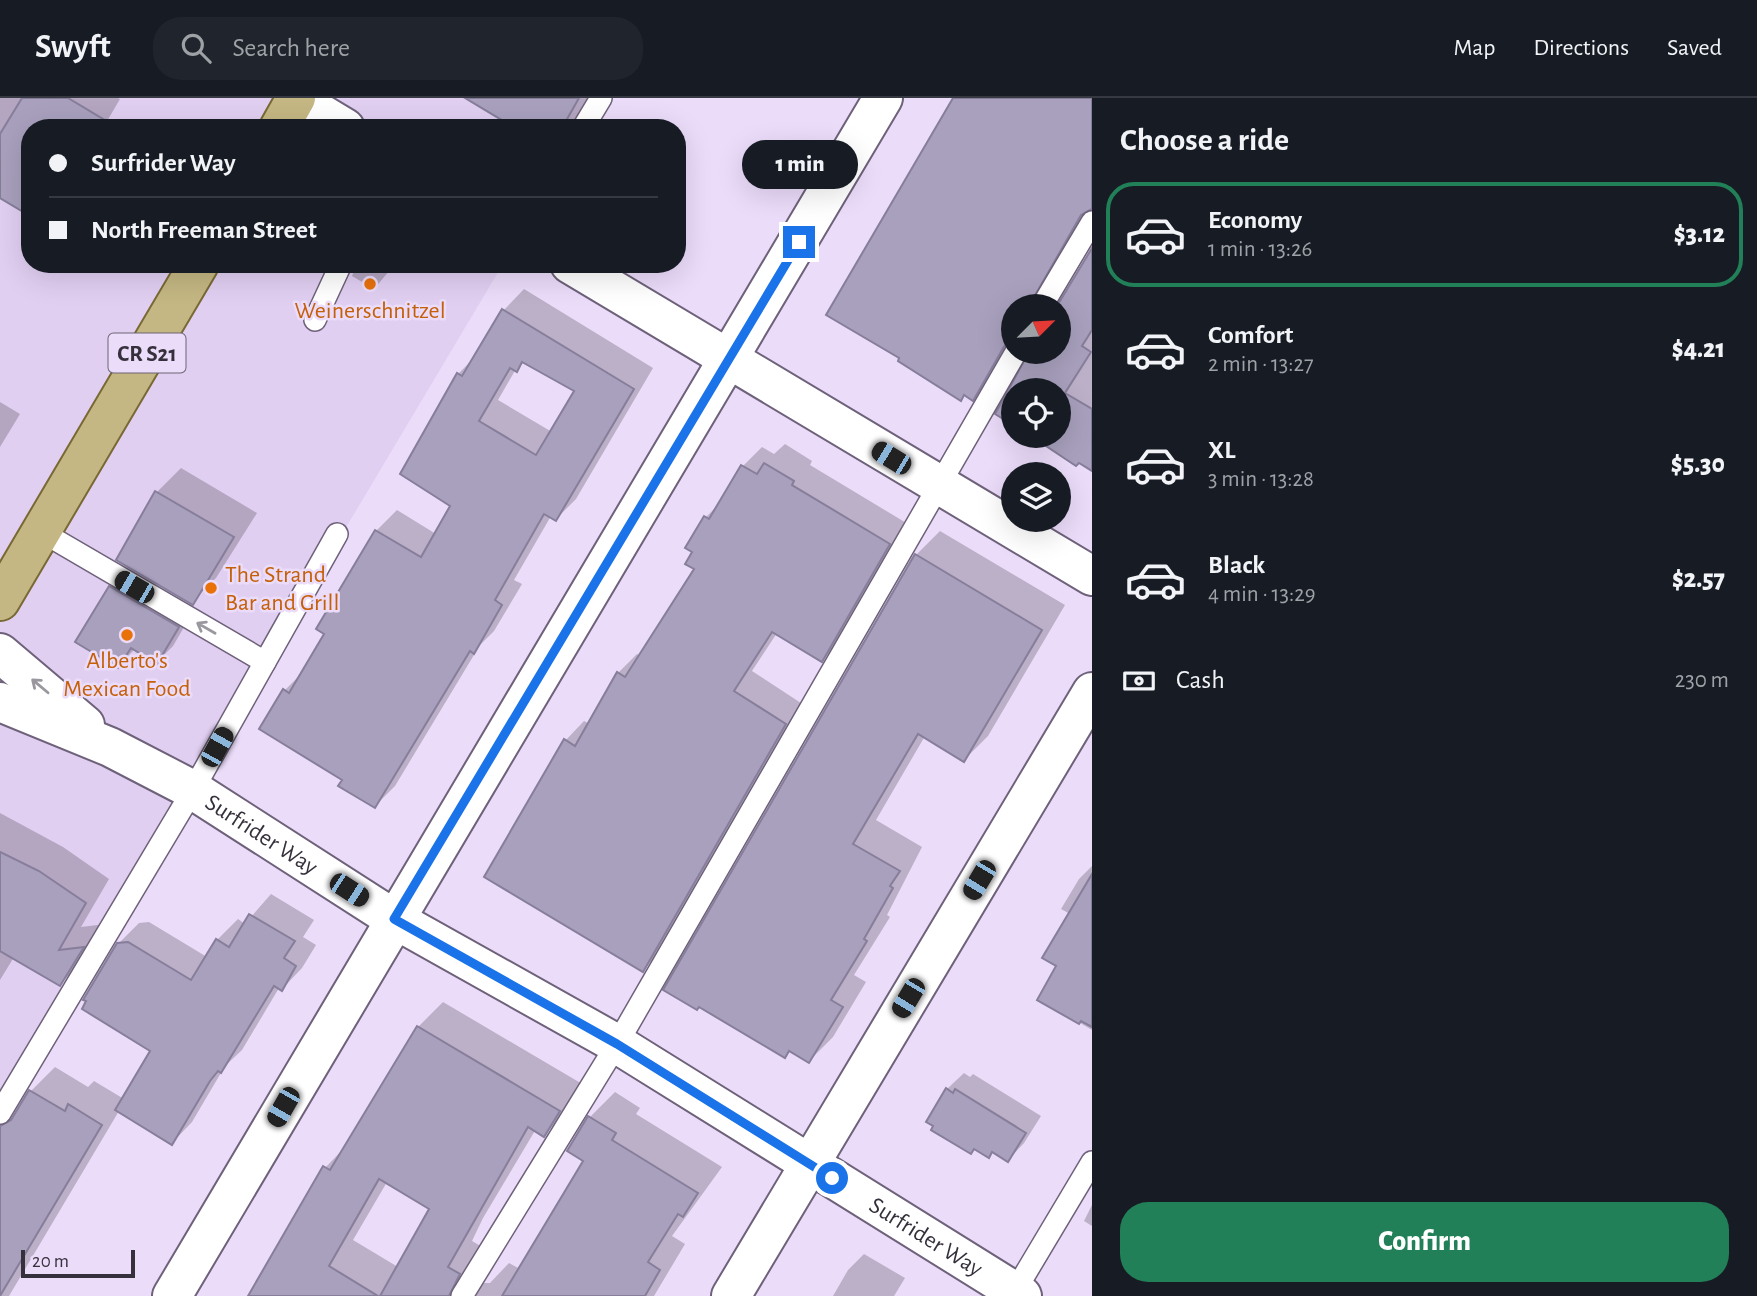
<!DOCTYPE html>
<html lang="en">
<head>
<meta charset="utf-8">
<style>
	:root { --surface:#171b24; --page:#20242c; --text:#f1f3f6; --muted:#9ea1a6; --line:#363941; --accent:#218057 }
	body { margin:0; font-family:"Alegreya Sans",sans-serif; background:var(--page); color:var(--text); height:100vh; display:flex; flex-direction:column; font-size:26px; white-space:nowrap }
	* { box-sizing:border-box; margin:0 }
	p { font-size:23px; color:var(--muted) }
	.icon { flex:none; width:38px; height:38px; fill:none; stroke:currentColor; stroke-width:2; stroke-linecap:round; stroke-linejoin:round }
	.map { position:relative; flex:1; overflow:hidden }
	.details { display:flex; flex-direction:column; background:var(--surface); width:665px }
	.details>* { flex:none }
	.banner { position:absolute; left:21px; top:21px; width:665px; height:154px; border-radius:28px; box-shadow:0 7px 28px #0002; display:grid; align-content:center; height:154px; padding:0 28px; background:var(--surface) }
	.needle { width:46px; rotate:66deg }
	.fabs { position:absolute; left:1001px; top:196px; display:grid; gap:14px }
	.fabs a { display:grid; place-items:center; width:70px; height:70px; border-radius:50%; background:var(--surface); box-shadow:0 7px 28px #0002; font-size:35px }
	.scale { position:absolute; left:21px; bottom:18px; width:114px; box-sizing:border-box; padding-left:7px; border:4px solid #36303c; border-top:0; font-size:19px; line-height:24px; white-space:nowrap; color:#36303c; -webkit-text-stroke:5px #ebdcfa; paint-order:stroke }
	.end { position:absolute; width:32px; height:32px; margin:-16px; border:9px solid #1a73e8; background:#fff; box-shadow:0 0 0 4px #fff }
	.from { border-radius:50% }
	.bubble { position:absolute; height:49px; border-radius:24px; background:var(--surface); box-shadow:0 7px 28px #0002; font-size:23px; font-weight:800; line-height:49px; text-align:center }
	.car { position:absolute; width:21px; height:42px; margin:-21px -10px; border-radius:9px; box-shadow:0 0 5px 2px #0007; background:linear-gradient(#222 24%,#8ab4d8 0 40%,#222 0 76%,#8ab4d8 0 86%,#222 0) }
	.banner b { display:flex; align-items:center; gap:24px; height:66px; font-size:26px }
	.banner b+b { border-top:2px solid var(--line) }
	.banner i { width:18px; height:18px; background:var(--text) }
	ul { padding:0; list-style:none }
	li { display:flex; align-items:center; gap:21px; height:105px; margin:0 14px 10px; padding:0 14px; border:4px solid transparent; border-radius:28px }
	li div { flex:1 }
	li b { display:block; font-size:26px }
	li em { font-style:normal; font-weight:800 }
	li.current { border-color:var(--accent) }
	li>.icon { width:63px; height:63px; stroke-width:1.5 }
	h2 { padding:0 28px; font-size:32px; line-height:84px }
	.pay { display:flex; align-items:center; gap:18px; height:77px; padding:0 28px; font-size:26px }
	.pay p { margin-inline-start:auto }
	.primary-button { display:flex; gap:14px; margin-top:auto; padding:14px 28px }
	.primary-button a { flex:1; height:80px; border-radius:28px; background:var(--accent); color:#fff; font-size:28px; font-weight:800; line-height:80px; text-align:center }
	header { display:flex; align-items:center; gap:42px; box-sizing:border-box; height:98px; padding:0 35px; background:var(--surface); border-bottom:2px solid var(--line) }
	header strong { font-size:33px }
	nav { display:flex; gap:38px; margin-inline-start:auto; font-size:24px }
	.search { width:490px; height:63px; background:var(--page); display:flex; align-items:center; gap:18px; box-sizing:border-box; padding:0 24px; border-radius:28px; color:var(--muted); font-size:26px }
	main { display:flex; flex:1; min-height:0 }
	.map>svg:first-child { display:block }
	.built { fill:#e1cff2 }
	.shadow { fill:#0003; fill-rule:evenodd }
	.building { fill:#a8a0bd; stroke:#867e9a; stroke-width:2; fill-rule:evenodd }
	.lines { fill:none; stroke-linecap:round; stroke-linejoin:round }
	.service-casing { stroke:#6e617a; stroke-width:24 }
	.minor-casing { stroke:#6e617a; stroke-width:42 }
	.tertiary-casing { stroke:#6e617a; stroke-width:42 }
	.primary-casing { stroke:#786934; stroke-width:42 }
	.service { stroke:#fff; stroke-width:21 }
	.minor { stroke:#fff; stroke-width:38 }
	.tertiary { stroke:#fff; stroke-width:38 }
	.primary { stroke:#c4b783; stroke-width:38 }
	.oneway { stroke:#9a989e }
	.route { stroke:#1a73e8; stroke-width:9 }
	.food-dot { fill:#e8710a; stroke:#ebdcfa; stroke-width:2.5 }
	.labels { text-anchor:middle; stroke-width:5; stroke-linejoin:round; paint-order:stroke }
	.shield { fill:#ebdcfa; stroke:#6c6475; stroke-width:2 }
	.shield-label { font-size:23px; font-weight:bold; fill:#36303c }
	.food-label { font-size:24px; fill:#c56008; stroke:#ebdcfa }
	.street-label { font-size:24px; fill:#36303c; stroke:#ebdcfa }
</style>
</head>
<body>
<header>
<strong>Swyft</strong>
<div class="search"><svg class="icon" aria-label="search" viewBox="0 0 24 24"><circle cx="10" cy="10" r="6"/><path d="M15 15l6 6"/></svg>Search here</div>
<nav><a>Map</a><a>Directions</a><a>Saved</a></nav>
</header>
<main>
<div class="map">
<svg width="1092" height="1198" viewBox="0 0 1092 1198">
	<rect width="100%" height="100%" fill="#ebdcfa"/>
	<!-- built -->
	<polygon class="built" points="0,0 602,0 584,30 30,30 30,166 503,166 0,1010"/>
	<!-- shadow -->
	<g class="shadow">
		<polygon points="0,0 118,0 120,1 103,30 30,30 0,98"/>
		<polygon points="468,0 590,0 568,30 518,30"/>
		<polygon points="967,0 1092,0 1092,109 1050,180 1056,201 1064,201 1092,153 1092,371 1079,363 1076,366 1032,338 1059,338 1059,292 1013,292 1013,325 998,316 1031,254 1059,254 1059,208 1013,208 1013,244 992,281 973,300 965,296 960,301"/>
		<polygon points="395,166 374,191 352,178 357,166"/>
		<path d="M524 191 653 270 576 401 556 421 551 418 514 482 522 486 494 533 480 547 395 688 375 708 344 682 284 593 305 572 326 535 318 531 376 433 397 412 436 436 453 408 458 276 475 259 504 212ZM525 263 576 292 552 334 498 302 516 271Z"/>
		<polygon points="0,304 20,316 0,349"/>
		<polygon points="785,346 812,363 810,367 908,426 841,543 822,562 777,535 752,573 804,607 662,852 643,872 565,643 584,623 590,626 618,575 637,556 641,558 696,470 694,453 706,419 721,404 743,368 762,349 774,356"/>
		<polygon points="181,370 257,415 216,480 192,504 157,394"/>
		<polygon points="940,433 1065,507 988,638 964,662 925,638 876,722 922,749 887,817 890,819 854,877 866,884 833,939 809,963 791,952 784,958 916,457"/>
		<polygon points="126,473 194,512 173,548 157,564 135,551 118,568 110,489"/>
		<polygon points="0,715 63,749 109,781 81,829 106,826 84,862 60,886 14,859 0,882"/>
		<polygon points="1092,768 1092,932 1039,901 1058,868 1070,816 1061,811 1079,781"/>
		<polygon points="271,796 314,822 303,839 316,847 302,870 282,891 279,890 242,952 225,968 192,1024 172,1045 119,1013 9,1198 0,1198 0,1037 31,993 55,969 88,989 94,983 124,1001 153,953 118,846 139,825 149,824 207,859 217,842 238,821 245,826"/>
		<path d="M443 904 584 987 569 1011 544 1037 536 1031 483 1120 472 1143 484 1150 481 1185H490L509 1165 520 1171 585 1062 590 1019 615 994 640 1010 636 1016 722 1069 672 1138 685 1146 654 1198H249L325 1070 347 1047 418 929ZM387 1084 431 1110 398 1169 353 1142Z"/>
		<polygon points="964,975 970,979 973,976 1041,1018 1024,1045 1008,1062 993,1053 989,1057 947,991"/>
		<polygon points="1092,1107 1092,1128 1084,1123"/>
		<polygon points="864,1156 905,1180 894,1198 833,1198 848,1172"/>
	</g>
	<!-- building -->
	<g class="building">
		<polygon points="22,0 68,0 118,30 30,30 30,118 0,100 0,36"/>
		<polygon points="465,0 579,0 562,30 515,30"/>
		<polygon points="953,0 1092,0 1092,111 1081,117 1029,208 1013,208 1013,242 1005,247 973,303 964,297 961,303 898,263 899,260 826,217"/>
		<polygon points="1092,150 1092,232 1082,248 1091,254 1065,295 1092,311 1092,373 1079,365 1076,368 1031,338 1059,338 1059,292 1013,292 1013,327 995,316 1029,254 1059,254 1057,208"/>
		<path d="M502 211 634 291 556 423 544 416 495 502 502 507 474 556 470 553 375 710 338 688 342 682 259 631 283 591 289 595 324 536 316 531 375 432 421 459 450 408 400 376 457 275 462 278ZM522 264 574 293 536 357 479 323 510 270 517 274Z"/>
		<polygon points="764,365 794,383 792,387 890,446 822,564 772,534 734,593 786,626 643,874 484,779 564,641 575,648 617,574 625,579 694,471 685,466 692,454 685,450 704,418 709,421 741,367 757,376"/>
		<polygon points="155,393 234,439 193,507 116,462"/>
		<polygon points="915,456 1042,532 964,664 918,636 853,746 900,773 890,788 893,790 864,841 867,843 831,902 843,909 809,965 789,953 785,960 699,909 697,912 663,892"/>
		<polygon points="109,488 179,529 157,566 131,550 118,570 75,544"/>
		<polygon points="0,754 39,773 86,805 59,852 84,849 60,888 0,853"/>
		<polygon points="1092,776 1092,929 1081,923 1079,926 1037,902 1056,868 1042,860"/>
		<polygon points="249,816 295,843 284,860 296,868 282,893 274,888 221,975 218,973 210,983 172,1047 115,1012 150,953 82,911 86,903 83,902 117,845 128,844 191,882 216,841 229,849"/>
		<polygon points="417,928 560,1013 544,1039 528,1029 448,1169 460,1176 449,1198 380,1198 429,1111 379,1081 329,1168 378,1198 248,1198 323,1068 330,1072"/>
		<polygon points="946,990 953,995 955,991 1026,1035 1008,1064 992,1054 989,1060 974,1051 971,1056 931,1032 933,1028 926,1024"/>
		<polygon points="29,992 65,1013 68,1006 102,1027 0,1198 0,1028 11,1022"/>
		<polygon points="588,1018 616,1035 612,1042 698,1095 683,1119 678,1116 648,1164 660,1172 645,1198 502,1198 583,1063 567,1053"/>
	</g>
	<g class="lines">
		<!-- service casing -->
		<g class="service-casing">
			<g id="service">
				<polyline points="583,30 601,0"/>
				<polyline points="1042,208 1092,124"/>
				<polyline points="315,222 341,166"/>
				<polyline points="42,434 265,564"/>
				<polyline points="0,1015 193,692 337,436"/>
				<polyline points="462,1198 617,946 1016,254"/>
				<polyline points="1012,1198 1092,1064"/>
			</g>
		</g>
		<!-- minor casing -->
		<g class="minor-casing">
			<g id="minor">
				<polyline points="295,0 345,30"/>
				<polyline points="570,166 1092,478"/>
				<polyline points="172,1198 883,0"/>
			</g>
		</g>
		<!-- tertiary casing -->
		<g class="tertiary-casing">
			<g id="tertiary">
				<polyline points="0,555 85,627"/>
				<path id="s1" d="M0 604 110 649 193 692 394 821 617 946 1022 1198"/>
				<polyline points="731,1198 1092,594"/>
			</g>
		</g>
		<!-- primary casing -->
		<g class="primary-casing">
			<g id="primary">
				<polyline points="279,30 296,0"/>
				<polyline points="0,503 199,166"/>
			</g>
		</g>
		<!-- service -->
		<use href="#service" class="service"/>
		<!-- minor -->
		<use href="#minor" class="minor"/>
		<!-- tertiary -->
		<use href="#tertiary" class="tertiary"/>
		<!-- primary -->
		<use href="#primary" class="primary"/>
	</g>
	<!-- one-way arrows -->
	<defs><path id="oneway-shaft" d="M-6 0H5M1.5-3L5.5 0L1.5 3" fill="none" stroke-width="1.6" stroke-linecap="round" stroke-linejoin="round" transform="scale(1.75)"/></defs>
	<g class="oneway">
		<use href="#oneway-shaft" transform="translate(206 530) rotate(-150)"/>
		<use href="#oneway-shaft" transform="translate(40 588) rotate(-140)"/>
	</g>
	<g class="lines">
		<!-- route -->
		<polyline class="route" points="799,144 394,821 617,946 832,1080"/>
	</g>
	<!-- markers -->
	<g class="food-dot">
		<circle cx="370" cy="186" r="7"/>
		<circle cx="211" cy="490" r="7"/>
		<circle cx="127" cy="537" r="7"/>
	</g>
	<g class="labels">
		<!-- shield labels -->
		<rect class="shield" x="108.5" y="235.5" width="77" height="39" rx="5"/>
		<g class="shield-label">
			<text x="147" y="263">CR S21</text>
		</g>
		<!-- food labels -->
		<g class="food-label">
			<text x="370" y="220">Weinerschnitzel</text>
			<text x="225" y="484" text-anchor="start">The Strand<tspan x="225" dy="28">Bar and Grill</tspan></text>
			<text x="127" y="570">Alberto's<tspan x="127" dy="28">Mexican Food</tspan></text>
		</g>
		<!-- street labels -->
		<g class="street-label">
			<text dy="8" stroke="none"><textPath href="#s1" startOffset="294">Surfrider Way</textPath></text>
			<text dy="8" stroke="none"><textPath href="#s1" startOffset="1071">Surfrider Way</textPath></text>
		</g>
	</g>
</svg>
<div class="fabs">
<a><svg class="needle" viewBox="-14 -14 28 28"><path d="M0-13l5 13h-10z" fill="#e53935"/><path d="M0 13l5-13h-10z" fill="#9ea1a6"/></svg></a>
<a><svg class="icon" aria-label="locate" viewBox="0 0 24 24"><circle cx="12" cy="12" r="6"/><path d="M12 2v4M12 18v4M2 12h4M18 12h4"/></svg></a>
<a><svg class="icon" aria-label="layers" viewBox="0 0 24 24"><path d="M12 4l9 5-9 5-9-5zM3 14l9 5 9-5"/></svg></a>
</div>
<div class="scale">20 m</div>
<i class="end from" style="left:832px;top:1080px"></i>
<i class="end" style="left:799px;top:144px"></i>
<div class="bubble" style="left:742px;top:42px;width:116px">1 min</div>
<i class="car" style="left:891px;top:360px;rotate:301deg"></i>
<i class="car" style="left:134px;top:489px;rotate:300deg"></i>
<i class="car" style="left:217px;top:649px;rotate:29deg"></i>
<i class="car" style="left:979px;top:782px;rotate:211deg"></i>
<i class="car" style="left:349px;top:792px;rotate:123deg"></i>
<i class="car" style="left:908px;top:900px;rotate:211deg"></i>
<i class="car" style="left:283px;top:1009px;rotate:210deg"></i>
<div class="banner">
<b><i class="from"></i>Surfrider Way</b>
<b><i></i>North Freeman Street</b>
</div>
</div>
<section class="details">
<h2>Choose a ride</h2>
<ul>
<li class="current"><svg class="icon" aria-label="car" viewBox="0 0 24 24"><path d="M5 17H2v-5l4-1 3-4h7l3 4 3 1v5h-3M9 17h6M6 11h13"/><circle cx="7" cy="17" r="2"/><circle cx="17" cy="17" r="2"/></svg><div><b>Economy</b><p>1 min · 13:26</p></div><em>$3.12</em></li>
<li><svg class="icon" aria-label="car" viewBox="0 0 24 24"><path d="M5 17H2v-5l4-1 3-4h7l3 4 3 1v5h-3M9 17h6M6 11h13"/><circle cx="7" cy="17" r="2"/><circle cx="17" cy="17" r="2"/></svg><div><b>Comfort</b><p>2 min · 13:27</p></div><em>$4.21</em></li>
<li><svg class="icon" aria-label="car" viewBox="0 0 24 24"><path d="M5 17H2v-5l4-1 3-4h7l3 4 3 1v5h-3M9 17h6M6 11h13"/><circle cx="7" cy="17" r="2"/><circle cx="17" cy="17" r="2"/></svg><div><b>XL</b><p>3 min · 13:28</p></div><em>$5.30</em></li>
<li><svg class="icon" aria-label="car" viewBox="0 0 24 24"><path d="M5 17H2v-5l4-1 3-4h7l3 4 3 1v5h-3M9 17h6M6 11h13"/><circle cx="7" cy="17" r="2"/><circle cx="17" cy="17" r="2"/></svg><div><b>Black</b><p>4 min · 13:29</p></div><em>$2.57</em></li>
</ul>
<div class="pay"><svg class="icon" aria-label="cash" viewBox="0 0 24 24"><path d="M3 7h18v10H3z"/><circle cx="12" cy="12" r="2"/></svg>Cash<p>230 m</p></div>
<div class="primary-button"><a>Confirm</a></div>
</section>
</main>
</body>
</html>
